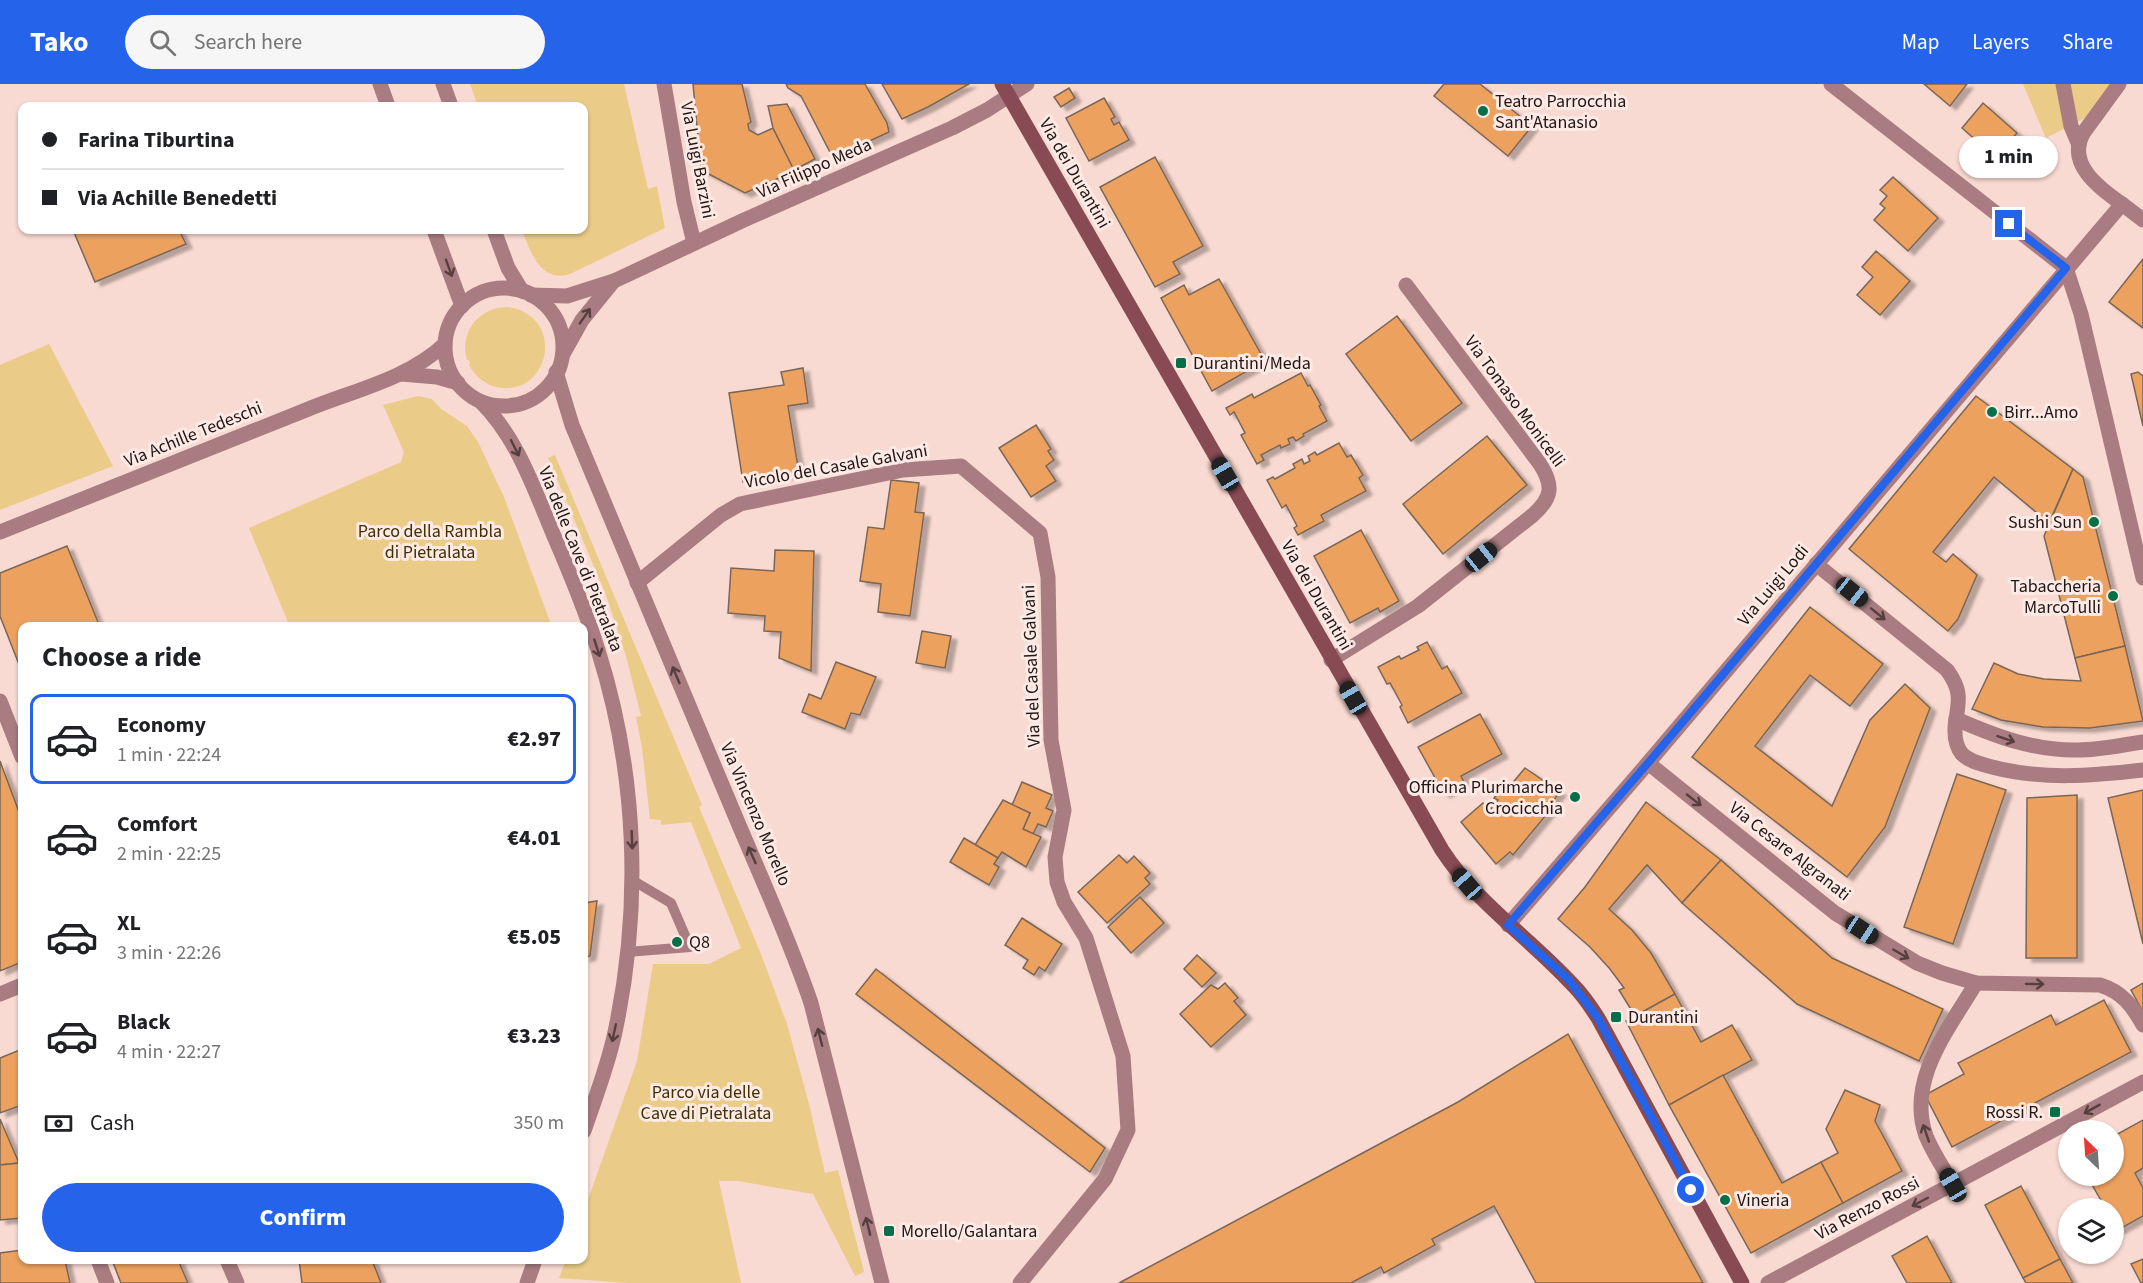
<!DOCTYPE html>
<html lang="en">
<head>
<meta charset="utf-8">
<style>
	:root { --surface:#fff; --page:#f6f6f6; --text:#202124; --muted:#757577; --line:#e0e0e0; --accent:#2563eb }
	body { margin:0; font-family:"Source Sans 3",sans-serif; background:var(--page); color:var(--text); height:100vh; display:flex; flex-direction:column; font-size:22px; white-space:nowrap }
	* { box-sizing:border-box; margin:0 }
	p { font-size:20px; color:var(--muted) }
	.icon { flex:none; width:33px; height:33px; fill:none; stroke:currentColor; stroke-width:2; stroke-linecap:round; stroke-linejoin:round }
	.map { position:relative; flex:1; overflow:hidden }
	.details { position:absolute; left:18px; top:538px; width:570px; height:642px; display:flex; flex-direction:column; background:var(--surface); border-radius:12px; box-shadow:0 2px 4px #0004 }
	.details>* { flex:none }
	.hud { position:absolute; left:18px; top:18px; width:570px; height:132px; border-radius:12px; box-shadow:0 2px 4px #0004; display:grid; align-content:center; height:132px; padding:0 24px; background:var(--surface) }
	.needle { width:39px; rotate:335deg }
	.buttons { position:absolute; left:2058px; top:1036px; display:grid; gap:12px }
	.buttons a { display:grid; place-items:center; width:66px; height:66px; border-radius:50%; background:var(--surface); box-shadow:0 2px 4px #0004; font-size:30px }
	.end { position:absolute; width:27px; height:27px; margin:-14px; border:8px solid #2563eb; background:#fff; box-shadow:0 0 0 3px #fff }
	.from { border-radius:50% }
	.bubble { position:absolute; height:42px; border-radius:21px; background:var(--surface); box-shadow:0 2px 4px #0004; font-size:20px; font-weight:800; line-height:42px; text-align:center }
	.car { position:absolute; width:18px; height:36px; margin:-18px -9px; border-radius:8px; box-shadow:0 0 4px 2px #0007; background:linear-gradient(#222 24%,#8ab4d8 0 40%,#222 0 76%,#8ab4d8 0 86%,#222 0) }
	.hud b { display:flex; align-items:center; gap:21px; height:57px; font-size:22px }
	.hud b+b { border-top:2px solid var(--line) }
	.hud i { width:15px; height:15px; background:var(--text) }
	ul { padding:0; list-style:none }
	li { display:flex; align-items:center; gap:18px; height:90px; margin:0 12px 9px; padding:0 12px; border:3px solid transparent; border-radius:12px }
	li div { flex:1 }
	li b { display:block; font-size:22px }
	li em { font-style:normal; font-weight:800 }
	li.current { border-color:var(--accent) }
	li>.icon { width:54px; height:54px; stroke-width:1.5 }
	h2 { padding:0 24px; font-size:27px; line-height:72px }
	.pay { display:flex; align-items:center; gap:15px; height:66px; padding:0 24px; font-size:22px }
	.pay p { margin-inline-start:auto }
	.button { display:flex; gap:12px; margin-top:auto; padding:12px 24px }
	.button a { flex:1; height:69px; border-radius:36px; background:var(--accent); color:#fff; font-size:24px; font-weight:800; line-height:69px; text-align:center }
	header { display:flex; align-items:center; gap:36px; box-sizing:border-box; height:84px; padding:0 30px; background:var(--accent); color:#fff }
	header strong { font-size:28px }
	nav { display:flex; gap:33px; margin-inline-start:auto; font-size:21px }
	.search { width:420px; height:54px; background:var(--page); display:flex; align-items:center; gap:15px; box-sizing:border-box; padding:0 21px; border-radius:33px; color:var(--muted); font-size:22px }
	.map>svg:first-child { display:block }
	.green { fill:#eacb88 }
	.building { fill:#eca15f; stroke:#7a6656; stroke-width:1.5; filter:url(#shadow) }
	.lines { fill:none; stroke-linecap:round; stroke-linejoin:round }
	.lane { stroke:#a87c81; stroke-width:10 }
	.street { stroke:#a87c81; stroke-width:15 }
	.secondary { stroke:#884b54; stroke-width:15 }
	.oneway { stroke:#563f3f }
	.route { stroke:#2563eb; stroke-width:8 }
	.poi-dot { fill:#047048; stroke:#fdeae5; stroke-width:2 }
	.labels { text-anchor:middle; stroke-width:6; stroke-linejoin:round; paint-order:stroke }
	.poi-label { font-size:18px; fill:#201613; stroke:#fdeae5; text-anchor:start }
	.street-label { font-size:18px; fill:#201613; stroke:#fdeae5 }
	.park-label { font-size:18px; fill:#402f05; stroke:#fdeae5 }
</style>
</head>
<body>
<header>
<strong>Tako</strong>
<div class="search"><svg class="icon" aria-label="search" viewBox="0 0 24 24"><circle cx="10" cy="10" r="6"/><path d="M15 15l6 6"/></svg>Search here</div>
<nav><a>Map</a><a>Layers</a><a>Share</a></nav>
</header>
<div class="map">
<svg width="2143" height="1199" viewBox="0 0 2143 1199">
	<defs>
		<filter id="shadow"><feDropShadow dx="6" dy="4" stdDeviation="1.5" flood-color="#0004"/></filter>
	</defs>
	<rect width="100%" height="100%" fill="#f9dad2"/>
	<!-- green -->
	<g class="green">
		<path d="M470 0H624L648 105 657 102 665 144 570 190C541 200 530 167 522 146H584V22H478Z"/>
		<polygon points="2023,0 2111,0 2087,33 2046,54"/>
		<path d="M508 223C567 232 550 315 496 303 484 300 475 292 469 281L470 279 469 276H467C459 248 479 223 508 223Z"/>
		<polygon points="49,260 113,382 0,426 0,281"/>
		<polygon points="418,312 432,315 441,325 467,342 478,358 504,413 552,543 290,543 249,444 401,378 404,368 383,321"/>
		<polygon points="555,371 702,721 699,723 761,870 787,940 809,1020 825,1089 838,1086 864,1188 855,1192 813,1110 738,1097 719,1097 741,1199 627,1199 559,1194 566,1176 584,1176 584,1127 637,977 653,880 709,880 741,864 691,738 661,741 661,736 650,735 642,664 636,633 641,632 626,572 606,511 548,374"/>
	</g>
	<!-- building -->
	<g class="building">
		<polygon points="693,0 742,0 751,38 748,40 749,46 758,51 773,44 795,87 745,109 701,86"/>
		<polygon points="786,0 865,0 887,39 889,48 833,74 801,12 788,4"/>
		<polygon points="882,0 969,0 928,23 902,35"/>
		<polygon points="1444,0 1480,0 1532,42 1508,72 1434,12"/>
		<polygon points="1924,0 1967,0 1950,22"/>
		<polygon points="1069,4 1075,14 1061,23 1054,13"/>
		<polygon points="1104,14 1115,33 1111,35 1114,41 1119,38 1129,56 1089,77 1066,34"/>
		<polygon points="1983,19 2017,49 1995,73 1962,44"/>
		<polygon points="787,20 815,75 794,86 773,44 768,22"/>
		<polygon points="1155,73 1203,162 1173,178 1180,190 1155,203 1100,103"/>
		<polygon points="1893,93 1938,134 1908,167 1874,136 1885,124 1880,120 1887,112 1880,106"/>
		<polygon points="73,146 179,146 186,160 95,198"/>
		<polygon points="1876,167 1910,197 1880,231 1857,211 1873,193 1862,183"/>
		<polygon points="2143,175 2143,244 2109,218"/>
		<polygon points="1219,195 1265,277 1212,307 1161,214 1184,201 1189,211"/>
		<polygon points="1397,232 1462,319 1411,357 1346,270"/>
		<polygon points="803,284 808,319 788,322 799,389 743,398 729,309 784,301 781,288"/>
		<polygon points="2138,288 2143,292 2143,342 2131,290"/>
		<polygon points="1301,289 1308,302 1310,301 1321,321 1319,322 1327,337 1303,350 1304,352 1296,357 1293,353 1288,355 1290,360 1281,364 1280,361 1261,371 1264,376 1257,380 1241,351 1245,349 1234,328 1230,331 1226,324 1252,310 1254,314"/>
		<polygon points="1976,312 2073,385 2049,439 1994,393 1933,468 1946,478 1953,470 1977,491 1958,535 1948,547 1849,465"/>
		<polygon points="1036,341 1051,365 1048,367 1054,376 1046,382 1056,397 1031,413 999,364"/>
		<polygon points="1487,352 1527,401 1443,470 1403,420"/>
		<polygon points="1339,359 1347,373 1351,371 1363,391 1359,394 1366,407 1321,431 1324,437 1298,451 1294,444 1297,442 1286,421 1282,424 1267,396 1273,393 1275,395 1295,384 1293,380 1302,375 1304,380 1310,377 1308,372 1315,368 1317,371"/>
		<polygon points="2073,385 2083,393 2125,562 2075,574 2044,452"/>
		<polygon points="891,396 919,399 915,428 924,429 910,532 878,528 881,500 860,497 868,443 884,445"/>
		<polygon points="1361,446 1399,517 1380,528 1378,524 1350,539 1314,472"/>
		<polygon points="67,462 100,543 22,543 22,588 0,532 0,489"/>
		<polygon points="775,466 814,467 811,587 779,574 781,548 764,547 765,532 728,529 731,484 774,487"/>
		<polygon points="1810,523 1883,580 1850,622 1810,591 1755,662 1832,722 1870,636 1905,600 1930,624 1885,743 1847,793 1692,673"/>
		<polygon points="922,547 951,552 945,584 916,579"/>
		<polygon points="1427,558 1442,585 1447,582 1462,609 1408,639 1400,623 1402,621 1390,599 1387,600 1378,583 1399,572 1401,575 1419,566 1417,563"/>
		<polygon points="2125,562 2143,637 2090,644 2043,643 2001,636 1972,625 1994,579 2018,590 2044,595 2081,597 2075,574"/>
		<polygon points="836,578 876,593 860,631 851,629 845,645 802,628 809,610 821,615"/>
		<polygon points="1480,630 1502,670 1461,692 1464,698 1444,710 1418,663"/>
		<polygon points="0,677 22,736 22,878 0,887"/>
		<polygon points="1525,684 1560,708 1553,717 1556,719 1513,771 1510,768 1496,780 1461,738 1483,719 1491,725 1498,716 1494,714 1506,699 1509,703"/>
		<polygon points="1957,690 2006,706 1953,860 1904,843"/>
		<polygon points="1022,698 1052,711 1046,724 1053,727 1046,743 1038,740 1033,750 1023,745 1030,729 1012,721"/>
		<polygon points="2143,706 2143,860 2108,714"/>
		<polygon points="2077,711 2077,874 2026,874 2027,714"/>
		<polygon points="1003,716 1030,729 1023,745 1041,753 1026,783 1002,768 998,774 975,761"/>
		<polygon points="1646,718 1721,776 1682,819 1647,781 1609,825 1632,846 1651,869 1675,910 1635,932 1619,906 1624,904 1610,885 1590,863 1558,835 1585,803"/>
		<polygon points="964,754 998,774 994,780 999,783 989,801 950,778"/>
		<polygon points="1119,771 1127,779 1134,772 1150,789 1145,794 1150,800 1107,839 1078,808"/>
		<polygon points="1721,776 1832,874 1943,925 1919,977 1797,920 1682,819"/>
		<polygon points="1140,813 1164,839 1131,869 1108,843"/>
		<polygon points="597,817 590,872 584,874 584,819"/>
		<polygon points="1022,834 1062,860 1045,887 1039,883 1034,891 1023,884 1028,876 1005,861"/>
		<polygon points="1197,871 1216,889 1202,903 1184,885"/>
		<polygon points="876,885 1105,1064 1090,1088 856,910"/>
		<polygon points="1225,899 1238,914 1234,917 1246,931 1211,963 1180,930 1211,901 1218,905"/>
		<polygon points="2143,899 2143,928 2131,906"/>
		<polygon points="1675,910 1701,958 1732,941 1752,976 1669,1021 1626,937"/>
		<polygon points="2104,916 2131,968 1952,1063 1925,1011 1964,990 1958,979 2051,931 2056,941"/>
		<polygon points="1568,950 1703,1199 1536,1199 1494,1122 1432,1155 1435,1161 1384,1189 1381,1183 1351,1199 1119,1199 1458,1018"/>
		<polygon points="22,965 22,1021 0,1029 0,974"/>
		<polygon points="1723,991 1782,1099 1821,1078 1843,1119 1751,1169 1669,1021"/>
		<polygon points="1845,1006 1880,1021 1875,1037 1902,1087 1843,1119 1821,1078 1838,1069 1826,1045"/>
		<polygon points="0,1035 19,1079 0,1081"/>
		<polygon points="2143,1036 2143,1084 2135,1089 2143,1104 2143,1132 2118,1146 2114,1139 2114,1125 2106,1125 2087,1092 2114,1092 2114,1052"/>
		<polygon points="19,1079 22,1100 22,1134 0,1136 0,1081"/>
		<polygon points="2021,1102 2060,1175 2023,1194 1985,1121"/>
		<polygon points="1927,1152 1952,1199 1907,1199 1892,1172"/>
		<polygon points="22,1166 22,1176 65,1176 70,1199 0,1199 0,1169"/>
		<polygon points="2060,1175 2073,1199 2026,1199 2023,1194"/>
		<polygon points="2143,1175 2143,1199 2141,1199 2131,1180"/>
		<polygon points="112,1176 178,1176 188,1199 121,1199"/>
		<polygon points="299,1176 372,1176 381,1199 302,1199"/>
	</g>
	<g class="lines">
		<!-- lane -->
		<polyline class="lane" points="627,868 690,863 671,819 632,796"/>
		<!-- street -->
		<g class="street">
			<polyline points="380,0 388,22"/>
			<polyline points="443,0 451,22"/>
			<polyline points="664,0 684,118 694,159"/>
			<polyline points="1831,0 2066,184"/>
			<polyline points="2063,0 2071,42 2079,61"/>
			<polyline points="2122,120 2143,136"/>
			<polyline points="434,146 462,222"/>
			<polyline points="494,146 508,184 522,207"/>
			<polyline points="2066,184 2081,230 2143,494"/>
			<circle cx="504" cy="263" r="59"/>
			<polyline points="531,211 567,212 614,197 744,136 952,44 987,26 1027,0"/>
			<polyline points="563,270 582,236 612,199"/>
			<path d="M556 288 572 341C624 468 678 595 731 722 758 787 788 851 811 919L882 1199"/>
			<polyline points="401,290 437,293 458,299"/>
			<path d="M481 318C518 355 534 405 554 452 570 489 586 528 598 566 637 689 642 822 615 948 608 982 595 1014 584 1047"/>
			<path d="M0 448C102 407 204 367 306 326 354 306 406 296 445 260"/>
			<path d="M1816 480 1947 586C1960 604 1960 613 1956 635 1995 652 2034 667 2078 666 2100 666 2121 661 2143 658"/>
			<polyline points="637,499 721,431 740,420 903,386 961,382 1040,449 1048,493 1051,656 1064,726 1055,773 1057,798 1064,818 1086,854 1123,972 1128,1046 1105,1095 1020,1199"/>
			<path d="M1331 576 1418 522 1533 431C1552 414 1554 402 1540 380L1406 201"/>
			<polyline points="0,617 22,673"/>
			<path d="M1956 635C1954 647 1954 660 1962 670 1970 678 1982 680 1992 683 2042 696 2092 692 2143 686"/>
			<path d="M1648 679 1835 829 1917 879 1942 889 1976 899 2100 901C2122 908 2132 921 2143 941"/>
			<path d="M1508 841 1648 679 2122 120C2099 104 2065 79 2084 48L2119 0"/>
			<polyline points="0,910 22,901"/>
			<path d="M1953 1101C1944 1085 1933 1069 1926 1052 1906 996 1949 945 1976 899"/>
			<polyline points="98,1176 107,1199"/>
			<polyline points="227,1176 237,1199"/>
			<polyline points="527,1199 535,1176"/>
			<polyline points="1768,1199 2143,998"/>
		</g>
		<!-- secondary -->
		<path class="secondary" d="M1002 0 1442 766C1477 820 1530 854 1573 901 1583 911 1591 923 1598 934L1742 1199"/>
	</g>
	<!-- one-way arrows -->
	<defs><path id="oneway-shaft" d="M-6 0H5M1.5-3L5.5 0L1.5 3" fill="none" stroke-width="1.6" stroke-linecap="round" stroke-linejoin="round" transform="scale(1.5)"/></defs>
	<g class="oneway">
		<use href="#oneway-shaft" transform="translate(449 184) rotate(70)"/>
		<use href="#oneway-shaft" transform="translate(585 232) rotate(-55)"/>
		<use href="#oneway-shaft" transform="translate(515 364) rotate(63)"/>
		<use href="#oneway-shaft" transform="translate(1878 530) rotate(39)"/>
		<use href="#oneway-shaft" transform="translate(597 564) rotate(72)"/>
		<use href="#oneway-shaft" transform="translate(676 591) rotate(-113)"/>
		<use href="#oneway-shaft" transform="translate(2006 655) rotate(19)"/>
		<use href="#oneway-shaft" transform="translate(1694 716) rotate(38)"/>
		<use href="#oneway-shaft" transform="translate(632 756) rotate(88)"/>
		<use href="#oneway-shaft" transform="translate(752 771) rotate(-114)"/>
		<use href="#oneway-shaft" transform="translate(1901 870) rotate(30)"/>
		<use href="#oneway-shaft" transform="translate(2035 900) rotate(1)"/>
		<use href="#oneway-shaft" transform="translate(614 949) rotate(102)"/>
		<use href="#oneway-shaft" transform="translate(820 953) rotate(-104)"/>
		<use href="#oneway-shaft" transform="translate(2092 1025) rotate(151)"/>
		<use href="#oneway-shaft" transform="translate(1926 1049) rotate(-109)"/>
		<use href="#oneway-shaft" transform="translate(1920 1118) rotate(152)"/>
		<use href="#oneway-shaft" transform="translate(868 1142) rotate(-104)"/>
	</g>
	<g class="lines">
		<!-- route -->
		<polyline class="route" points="1691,1106 1598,934 1568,895 1508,841 1648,679 2066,184 2009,140"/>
	</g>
	<!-- markers -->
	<g class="poi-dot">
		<circle cx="1483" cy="27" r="6"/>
		<rect x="1175" y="273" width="12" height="12" rx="3"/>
		<circle cx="1992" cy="328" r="6"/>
		<circle cx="2094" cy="438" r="6"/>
		<circle cx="2113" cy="512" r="6"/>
		<circle cx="1575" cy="713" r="6"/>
		<circle cx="677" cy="858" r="6"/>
		<rect x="1610" y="927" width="12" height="12" rx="3"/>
		<rect x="2049" y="1022" width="12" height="12" rx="3"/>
		<circle cx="1725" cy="1116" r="6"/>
		<rect x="883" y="1141" width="12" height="12" rx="3"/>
	</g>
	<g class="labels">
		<!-- poi labels -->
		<g class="poi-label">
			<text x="1495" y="23">Teatro Parrocchia<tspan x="1495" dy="21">Sant'Atanasio</tspan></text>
			<text x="1193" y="285">Durantini/Meda</text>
			<text x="2004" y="334">Birr...Amo</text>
			<text x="2082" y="444" text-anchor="end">Sushi Sun</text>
			<text x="2101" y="508" text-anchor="end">Tabaccheria<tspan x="2101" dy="21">MarcoTulli</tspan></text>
			<text x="1563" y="709" text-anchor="end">Officina Plurimarche<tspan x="1563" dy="21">Crocicchia</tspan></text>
			<text x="689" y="864">Q8</text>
			<text x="1628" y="939">Durantini</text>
			<text x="2043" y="1034" text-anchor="end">Rossi R.</text>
			<text x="1737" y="1122">Vineria</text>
			<text x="901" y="1153">Morello/Galantara</text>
		</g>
		<!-- street labels -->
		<g class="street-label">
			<text transform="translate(698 76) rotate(79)" y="6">Via Luigi Barzini</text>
			<text transform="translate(814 84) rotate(-24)" y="6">Via Filippo Meda</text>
			<text transform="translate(1075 89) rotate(60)" y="6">Via dei Durantini</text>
			<text transform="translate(1515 317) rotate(54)" y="6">Via Tomaso Monicelli</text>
			<text transform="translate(193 350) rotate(-22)" y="6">Via Achille Tedeschi</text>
			<text transform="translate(836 382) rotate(-10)" y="6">Vicolo del Casale Galvani</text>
			<text transform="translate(581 475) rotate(68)" y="6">Via delle Cave di Pietralata</text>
			<text transform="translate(1773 501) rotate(-50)" y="6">Via Luigi Lodi</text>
			<text transform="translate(1317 511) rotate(60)" y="6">Via dei Durantini</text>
			<text transform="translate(1031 582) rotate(-92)" y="6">Via del Casale Galvani</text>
			<text transform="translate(756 730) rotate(67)" y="6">Via Vincenzo Morello</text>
			<text transform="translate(1790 767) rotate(38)" y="6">Via Cesare Algranati</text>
			<text transform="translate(1867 1124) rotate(-28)" y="6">Via Renzo Rossi</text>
		</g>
		<!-- park labels -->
		<g class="park-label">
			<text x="430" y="453">Parco della Rambla<tspan x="430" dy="21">di Pietralata</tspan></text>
			<text x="706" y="1014">Parco via delle<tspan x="706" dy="21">Cave di Pietralata</tspan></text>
		</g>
	</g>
</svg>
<div class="buttons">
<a><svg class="needle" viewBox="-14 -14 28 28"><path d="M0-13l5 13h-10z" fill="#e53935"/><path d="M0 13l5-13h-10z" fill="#757577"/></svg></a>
<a><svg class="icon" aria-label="layers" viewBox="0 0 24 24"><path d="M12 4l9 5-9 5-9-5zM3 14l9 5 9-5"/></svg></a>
</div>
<i class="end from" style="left:1691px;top:1106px"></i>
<i class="end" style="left:2009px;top:140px"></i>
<div class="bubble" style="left:1959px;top:52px;width:99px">1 min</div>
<i class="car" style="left:1225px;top:390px;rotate:330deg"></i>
<i class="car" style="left:1481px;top:473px;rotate:51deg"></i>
<i class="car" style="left:1852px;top:508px;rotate:129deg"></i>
<i class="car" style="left:1353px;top:614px;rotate:330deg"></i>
<i class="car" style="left:1467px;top:800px;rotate:319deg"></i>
<i class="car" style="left:1862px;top:846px;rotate:123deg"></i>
<i class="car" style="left:1953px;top:1101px;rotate:330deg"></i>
<div class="hud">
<b><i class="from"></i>Farina Tiburtina</b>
<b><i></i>Via Achille Benedetti</b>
</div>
<section class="details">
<h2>Choose a ride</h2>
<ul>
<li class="current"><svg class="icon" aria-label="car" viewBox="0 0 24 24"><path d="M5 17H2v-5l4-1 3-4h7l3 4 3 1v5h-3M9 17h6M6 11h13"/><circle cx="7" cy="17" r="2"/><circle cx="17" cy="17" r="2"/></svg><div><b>Economy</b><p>1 min · 22:24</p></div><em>€2.97</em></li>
<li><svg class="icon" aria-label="car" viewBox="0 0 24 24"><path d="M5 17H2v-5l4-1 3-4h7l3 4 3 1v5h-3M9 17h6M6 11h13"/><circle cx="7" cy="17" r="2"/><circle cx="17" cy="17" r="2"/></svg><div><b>Comfort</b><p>2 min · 22:25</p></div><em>€4.01</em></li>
<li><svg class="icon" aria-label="car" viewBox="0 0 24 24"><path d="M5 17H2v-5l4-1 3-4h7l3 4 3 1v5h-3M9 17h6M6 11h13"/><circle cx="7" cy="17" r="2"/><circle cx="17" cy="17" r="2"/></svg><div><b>XL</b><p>3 min · 22:26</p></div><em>€5.05</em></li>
<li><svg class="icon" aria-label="car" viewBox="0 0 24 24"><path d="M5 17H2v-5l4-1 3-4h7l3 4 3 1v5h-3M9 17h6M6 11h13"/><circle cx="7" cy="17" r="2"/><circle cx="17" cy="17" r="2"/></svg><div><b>Black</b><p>4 min · 22:27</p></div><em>€3.23</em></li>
</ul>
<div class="pay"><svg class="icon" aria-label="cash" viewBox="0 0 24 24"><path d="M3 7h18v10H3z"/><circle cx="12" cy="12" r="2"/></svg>Cash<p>350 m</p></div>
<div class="button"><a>Confirm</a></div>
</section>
</div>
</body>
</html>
